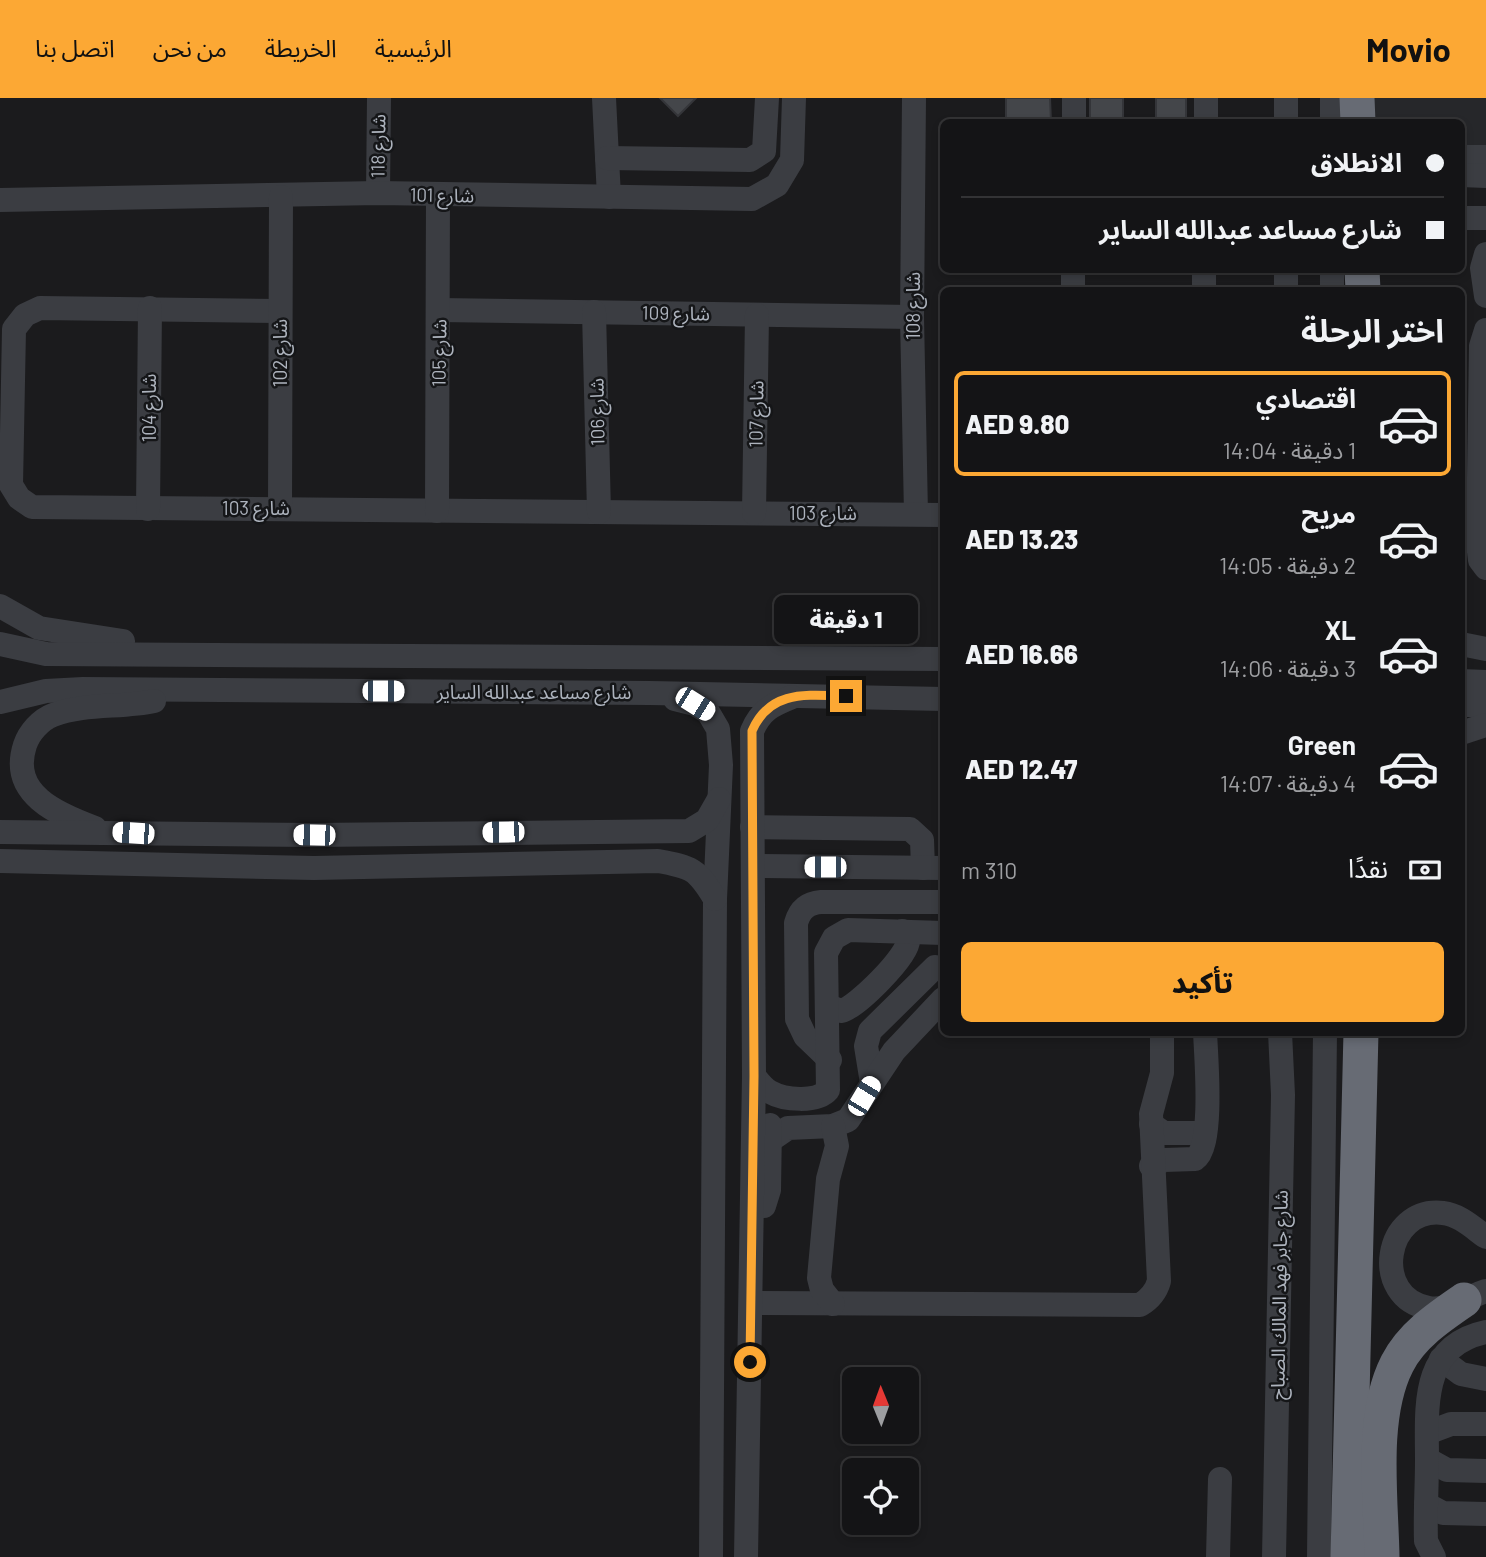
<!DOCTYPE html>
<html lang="ar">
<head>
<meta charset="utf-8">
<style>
	:root { --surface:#141416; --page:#212123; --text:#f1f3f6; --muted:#9d9ea1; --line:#333335; --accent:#fca834 }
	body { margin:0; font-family:Barlow,"Noto Sans Arabic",sans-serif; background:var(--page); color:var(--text); direction:rtl; height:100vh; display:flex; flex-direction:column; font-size:26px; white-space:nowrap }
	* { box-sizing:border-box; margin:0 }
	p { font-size:23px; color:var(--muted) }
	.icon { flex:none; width:38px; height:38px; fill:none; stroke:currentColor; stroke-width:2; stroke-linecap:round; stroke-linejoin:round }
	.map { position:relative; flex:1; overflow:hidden; direction:ltr }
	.sheet { position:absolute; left:940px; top:189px; width:525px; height:749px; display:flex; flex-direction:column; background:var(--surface); border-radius:10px; box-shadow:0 4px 10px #0003,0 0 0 2px var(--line); direction:rtl }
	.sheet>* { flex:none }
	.hud { position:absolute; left:940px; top:21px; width:525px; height:154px; border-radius:10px; box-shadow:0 4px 10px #0003,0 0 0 2px var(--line); direction:rtl; display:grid; align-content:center; height:154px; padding:0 21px; background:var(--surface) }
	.needle { width:46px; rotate:359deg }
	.fabs { position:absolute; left:842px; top:1269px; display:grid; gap:14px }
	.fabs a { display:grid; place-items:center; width:77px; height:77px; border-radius:10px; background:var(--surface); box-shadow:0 4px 10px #0003,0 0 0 2px var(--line); font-size:35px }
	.end { position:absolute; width:32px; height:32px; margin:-16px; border:9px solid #fca834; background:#111; box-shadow:0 0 0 4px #111 }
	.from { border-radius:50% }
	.bubble { position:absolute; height:49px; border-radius:10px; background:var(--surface); box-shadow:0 4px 10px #0003,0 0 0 2px var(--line); font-size:23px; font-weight:800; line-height:49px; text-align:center; direction:rtl }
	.car { position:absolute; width:21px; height:42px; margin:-21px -10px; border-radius:9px; box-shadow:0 0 5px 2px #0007; background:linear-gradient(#fff 24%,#345 0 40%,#fff 0 76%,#345 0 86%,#fff 0) }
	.hud b { display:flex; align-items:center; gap:24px; height:66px; font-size:26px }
	.hud b+b { border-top:2px solid var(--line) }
	.hud i { width:18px; height:18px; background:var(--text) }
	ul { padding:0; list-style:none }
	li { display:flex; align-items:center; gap:21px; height:105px; margin:0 14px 10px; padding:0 7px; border:4px solid transparent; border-radius:10px }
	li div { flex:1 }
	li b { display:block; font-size:26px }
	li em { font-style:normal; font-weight:800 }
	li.current { border-color:var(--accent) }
	li>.icon { width:63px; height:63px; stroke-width:1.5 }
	h2 { padding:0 21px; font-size:32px; line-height:84px }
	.pay { display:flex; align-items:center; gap:18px; height:77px; padding:0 21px; font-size:26px }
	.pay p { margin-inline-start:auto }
	.action { display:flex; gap:14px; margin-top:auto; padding:14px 21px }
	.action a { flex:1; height:80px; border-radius:10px; background:var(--accent); color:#111; font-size:28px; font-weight:800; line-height:80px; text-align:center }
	header { display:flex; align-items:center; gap:42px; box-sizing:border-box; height:98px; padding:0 35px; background:var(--accent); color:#111 }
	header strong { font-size:33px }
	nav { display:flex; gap:38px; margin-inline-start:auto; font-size:24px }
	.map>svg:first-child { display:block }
	.built { fill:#26272a }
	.building { fill:#44464a; stroke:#343539; stroke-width:2 }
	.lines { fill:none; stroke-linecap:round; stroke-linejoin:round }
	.minor { stroke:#3b3d42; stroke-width:24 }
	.highway { stroke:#676b74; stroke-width:35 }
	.route { stroke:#fca834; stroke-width:9 }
	.labels { text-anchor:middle; stroke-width:5; stroke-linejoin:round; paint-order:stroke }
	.street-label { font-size:19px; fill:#adb3bd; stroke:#151618 }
</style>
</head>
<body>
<header>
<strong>Movio</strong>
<nav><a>الرئيسية</a><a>الخريطة</a><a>من نحن</a><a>اتصل بنا</a></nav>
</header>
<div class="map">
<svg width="1486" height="1459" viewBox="0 0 1486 1459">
	<rect width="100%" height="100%" fill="#1b1b1d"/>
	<!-- built -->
	<polygon class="built" points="1365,0 1486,0 1486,69 1461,69 1461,24 1366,24"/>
	<!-- building -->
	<g class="building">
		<polygon points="660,0 696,0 678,18"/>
		<polygon points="1006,0 1050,0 1051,24 1006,24"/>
		<rect x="1090" y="0" width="33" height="21"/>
		<rect x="1156" y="0" width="30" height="23"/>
	</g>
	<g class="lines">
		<!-- minor -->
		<g class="minor">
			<polyline points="604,0 609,99"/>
			<polyline points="914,0 912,219 916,416"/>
			<polyline points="1332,0 1332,24"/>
			<polyline points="1074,24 1074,0"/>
			<polyline points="1206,24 1206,0"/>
			<polyline points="1286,24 1286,0"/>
			<polyline points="1461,59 1486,59"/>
			<polyline points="607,60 750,62 764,53 767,0"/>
			<polyline points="1461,77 1486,78"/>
			<polyline points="378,95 379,0"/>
			<polyline points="0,102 378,95 752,101 777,87 792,62 794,0"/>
			<polyline points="1461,120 1486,120"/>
			<polyline points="1486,156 1482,170 1486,198"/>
			<polyline points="1332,172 1332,192"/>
			<polyline points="1073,192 1073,172"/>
			<polyline points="1204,192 1204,172"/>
			<polyline points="1286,192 1286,172"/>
			<polyline points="440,212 912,219"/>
			<polyline points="280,213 40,210 25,217 14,231 11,387 19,400 32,409 943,417"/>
			<polyline points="594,214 599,414"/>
			<polyline points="1486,232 1481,248 1478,445 1480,462 1486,470"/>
			<polyline points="280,410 281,99"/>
			<polyline points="148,411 150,210"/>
			<polyline points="437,413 438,97"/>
			<polyline points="754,415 757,217"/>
			<polyline points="0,508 39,530 123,543"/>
			<polyline points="0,546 46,556 943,561"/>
			<polyline points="1461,546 1486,551"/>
			<polyline points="1461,583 1486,584"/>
			<polyline points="675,601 695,606 708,614 718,631 721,667 715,801 711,1459"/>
			<polyline points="0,604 46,593 83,591 650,595 943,601"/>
			<polyline points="1461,607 1486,607"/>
			<polyline points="1461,635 1486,627"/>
			<polyline points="752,729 910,731 922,742 923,770"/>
			<path d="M95 730C57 716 9 696 25 647 29 635 40 622 53 617 84 605 122 610 154 603"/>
			<polyline points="0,734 314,737 689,733 707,722 719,701"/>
			<path d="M0 763 314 770 658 763C692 769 697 771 715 801"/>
			<polyline points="753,768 943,770"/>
			<path d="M828 908 841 913C856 910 908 858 908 843L902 833"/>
			<path d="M830 962 805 938 797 921 796 825C800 811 808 805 821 804H943"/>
			<path d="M754 978C759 984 763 990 770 994 784 1002 817 1005 828 992L826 855 834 840 848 832 943 835"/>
			<polyline points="872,985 866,948 870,933 935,869"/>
			<polyline points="1151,1026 1164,1035 1205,1035"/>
			<polyline points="772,1041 788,1030 833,1028 848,1022 894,953 943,901"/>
			<path d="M1151 1068 1164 1062 1195 1061C1214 1049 1206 958 1205 934"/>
			<polyline points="764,1108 769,1092 770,1027"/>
			<path d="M1486 1139C1473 1130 1460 1117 1443 1115 1384 1108 1370 1200 1429 1210 1449 1213 1468 1199 1486 1193"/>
			<path d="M751 1205 1140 1207C1150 1201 1156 1194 1159 1183L1151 1016 1162 975V934"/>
			<polyline points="833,1206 822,1192 819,1180 828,1081 837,1048 833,1028"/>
			<polyline points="1441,1261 1461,1276 1486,1281"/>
			<polyline points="1427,1335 1451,1326 1486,1326"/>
			<polyline points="1427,1361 1447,1372 1486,1373"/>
			<polyline points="1426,1406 1443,1415 1486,1416"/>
			<path d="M746 1459 754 978 752 633C761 612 772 607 792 599"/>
			<polyline points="1218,1459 1220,1381"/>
			<polyline points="1274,1459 1283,997 1280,934"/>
			<polyline points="1319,1459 1325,934"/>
			<path d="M1434 1459 1426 1443C1425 1416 1427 1389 1427 1362 1427 1309 1420 1248 1486 1234"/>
		</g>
		<!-- highway -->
		<g class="highway">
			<polyline points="1357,0 1358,24"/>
			<polyline points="1362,172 1363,192"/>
			<polyline points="1348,1459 1361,934"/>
			<path d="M1382 1459C1381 1400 1370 1319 1397 1266 1411 1238 1439 1219 1464 1202"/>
		</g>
	</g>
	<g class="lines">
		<!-- route -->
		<path class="route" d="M750 1264 754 978 752 633C770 591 808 597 846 598"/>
	</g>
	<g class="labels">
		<!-- street labels -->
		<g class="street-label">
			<text transform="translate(378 48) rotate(-89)" y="7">شارع 118</text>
			<text transform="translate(442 97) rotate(1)" y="7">شارع 101</text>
			<text transform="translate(913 208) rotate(-90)" y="7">شارع 108</text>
			<text transform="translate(676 215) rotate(1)" y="7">شارع 109</text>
			<text transform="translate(280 255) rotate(-90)" y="7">شارع 102</text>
			<text transform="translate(439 255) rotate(-89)" y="7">شارع 105</text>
			<text transform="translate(149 310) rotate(-90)" y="7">شارع 104</text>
			<text transform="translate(597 314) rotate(-91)" y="7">شارع 106</text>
			<text transform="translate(756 316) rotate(-89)" y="7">شارع 107</text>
			<text x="256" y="417">شارع 103</text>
			<text x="823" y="422">شارع 103</text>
			<text x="534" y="601">شارع مساعد عبدالله الساير</text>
			<text transform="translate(1279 1197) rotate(-89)" y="7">شارع جابر فهد المالك الصباح</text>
		</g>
	</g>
</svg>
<div class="fabs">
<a><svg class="needle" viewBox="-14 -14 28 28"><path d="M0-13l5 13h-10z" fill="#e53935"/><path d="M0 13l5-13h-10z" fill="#9d9ea1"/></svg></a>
<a><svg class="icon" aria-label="locate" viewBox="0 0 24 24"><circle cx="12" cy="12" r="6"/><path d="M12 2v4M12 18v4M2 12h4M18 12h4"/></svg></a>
</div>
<i class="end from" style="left:750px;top:1264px"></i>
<i class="end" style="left:846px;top:598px"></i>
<div class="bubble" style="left:774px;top:497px;width:144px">1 دقيقة</div>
<i class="car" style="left:383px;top:593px;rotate:90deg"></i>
<i class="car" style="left:695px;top:606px;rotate:122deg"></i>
<i class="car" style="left:503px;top:734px;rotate:269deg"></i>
<i class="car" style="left:133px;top:735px;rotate:274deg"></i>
<i class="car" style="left:314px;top:737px;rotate:271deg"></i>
<i class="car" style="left:825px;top:769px;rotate:270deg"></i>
<i class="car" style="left:864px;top:998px;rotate:31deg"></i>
<div class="hud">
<b><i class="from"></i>الانطلاق</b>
<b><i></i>شارع مساعد عبدالله الساير</b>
</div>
<section class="sheet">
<h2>اختر الرحلة</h2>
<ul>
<li class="current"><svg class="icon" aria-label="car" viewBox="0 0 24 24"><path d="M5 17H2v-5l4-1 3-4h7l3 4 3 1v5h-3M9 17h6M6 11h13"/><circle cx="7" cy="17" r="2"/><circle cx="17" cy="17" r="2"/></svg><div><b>اقتصادي</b><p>1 دقيقة · 14:04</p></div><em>AED 9.80</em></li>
<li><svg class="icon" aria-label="car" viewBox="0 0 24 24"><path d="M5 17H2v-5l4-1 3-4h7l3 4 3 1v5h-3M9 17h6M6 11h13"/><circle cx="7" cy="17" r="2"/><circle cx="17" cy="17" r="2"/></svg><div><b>مريح</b><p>2 دقيقة · 14:05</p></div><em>AED 13.23</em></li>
<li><svg class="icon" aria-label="car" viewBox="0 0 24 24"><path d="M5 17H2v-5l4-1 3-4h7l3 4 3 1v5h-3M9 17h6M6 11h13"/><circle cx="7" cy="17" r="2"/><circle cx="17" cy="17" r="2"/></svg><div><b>XL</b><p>3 دقيقة · 14:06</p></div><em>AED 16.66</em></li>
<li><svg class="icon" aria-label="car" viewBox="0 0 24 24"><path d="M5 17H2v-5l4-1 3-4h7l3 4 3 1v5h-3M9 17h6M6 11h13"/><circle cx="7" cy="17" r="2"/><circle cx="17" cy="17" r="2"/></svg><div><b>Green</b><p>4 دقيقة · 14:07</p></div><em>AED 12.47</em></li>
</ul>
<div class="pay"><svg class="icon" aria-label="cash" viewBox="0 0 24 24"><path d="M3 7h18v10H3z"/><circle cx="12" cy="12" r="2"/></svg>نقدًا<p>310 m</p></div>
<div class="action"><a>تأكيد</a></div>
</section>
</div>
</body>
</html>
